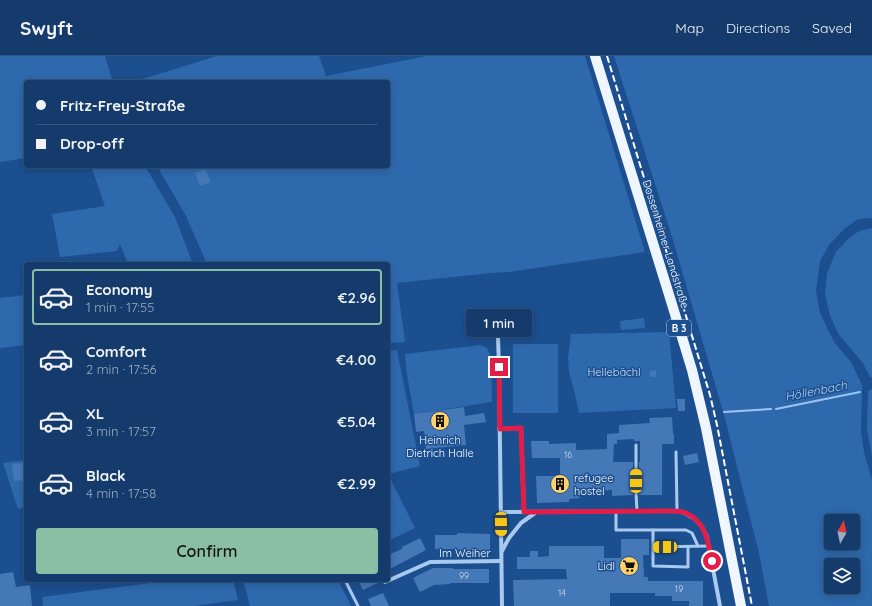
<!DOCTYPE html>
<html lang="en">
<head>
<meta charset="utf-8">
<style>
	:root { --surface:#143b6b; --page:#1d4271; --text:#f1f3f6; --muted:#9dadc1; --line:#33557e; --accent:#8abfa5 }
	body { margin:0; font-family:Quicksand,sans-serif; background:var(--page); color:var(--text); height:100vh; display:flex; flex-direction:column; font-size:15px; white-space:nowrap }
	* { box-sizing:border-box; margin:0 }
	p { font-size:13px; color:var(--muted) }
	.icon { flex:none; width:22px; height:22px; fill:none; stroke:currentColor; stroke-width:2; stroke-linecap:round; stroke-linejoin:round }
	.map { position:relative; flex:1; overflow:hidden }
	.panel { position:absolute; left:24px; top:206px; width:366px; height:320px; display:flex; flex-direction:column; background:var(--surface); border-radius:4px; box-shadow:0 2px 10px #0003,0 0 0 1px var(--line) }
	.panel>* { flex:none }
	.guide { position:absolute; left:24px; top:24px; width:366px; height:88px; border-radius:4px; box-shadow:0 2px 10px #0003,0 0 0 1px var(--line); display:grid; align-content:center; height:88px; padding:0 12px; background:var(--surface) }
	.needle { width:26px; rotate:9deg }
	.controls { position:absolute; left:824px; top:458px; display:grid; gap:8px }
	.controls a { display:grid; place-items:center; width:36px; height:36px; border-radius:4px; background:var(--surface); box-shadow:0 2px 10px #0003,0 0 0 1px var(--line); font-size:20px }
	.end { position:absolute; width:18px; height:18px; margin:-9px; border:5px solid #e11d48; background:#fff; box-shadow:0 0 0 2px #fff }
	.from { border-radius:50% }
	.bubble { position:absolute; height:28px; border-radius:4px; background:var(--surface); box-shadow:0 2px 10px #0003,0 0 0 1px var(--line); font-size:13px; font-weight:600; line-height:28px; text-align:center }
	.car { position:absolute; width:12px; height:24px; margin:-12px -6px; border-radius:5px; box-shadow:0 0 3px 1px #0007; background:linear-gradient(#f5c518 24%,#345 0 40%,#f5c518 0 76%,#345 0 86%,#f5c518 0) }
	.guide b { display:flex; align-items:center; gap:14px; height:38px; font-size:15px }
	.guide b+b { border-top:1px solid var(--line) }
	.guide i { width:10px; height:10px; background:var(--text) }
	ul { padding:7px 0 0; list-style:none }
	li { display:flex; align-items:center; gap:12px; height:56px; margin:0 8px 6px; padding:0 4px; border:2px solid transparent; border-radius:4px }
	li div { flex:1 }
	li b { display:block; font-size:15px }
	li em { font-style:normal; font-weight:600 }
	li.active { border-color:var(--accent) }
	li>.icon { width:36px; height:36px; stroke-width:1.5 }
	.button { display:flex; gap:8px; margin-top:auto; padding:8px 12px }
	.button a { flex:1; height:46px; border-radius:4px; background:var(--accent); color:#111; font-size:16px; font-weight:600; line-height:46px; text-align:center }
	header { display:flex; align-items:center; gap:24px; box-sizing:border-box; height:56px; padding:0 20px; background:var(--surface); border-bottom:1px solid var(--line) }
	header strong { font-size:19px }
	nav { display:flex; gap:22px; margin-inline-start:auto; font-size:14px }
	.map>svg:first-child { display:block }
	.green { fill:#2e69ad; fill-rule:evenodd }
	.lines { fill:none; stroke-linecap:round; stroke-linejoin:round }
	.stream { stroke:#9cc4f0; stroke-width:2 }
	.building { fill:#4478b7 }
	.service { stroke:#a9c9ee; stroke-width:3 }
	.minor { stroke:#a9c9ee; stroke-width:4 }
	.primary { stroke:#f0f6ff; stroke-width:10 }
	.rail { stroke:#fff; stroke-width:2; stroke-dasharray:7 3; stroke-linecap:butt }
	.route { stroke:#e11d48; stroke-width:5 }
	.labels { text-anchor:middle; stroke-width:3; stroke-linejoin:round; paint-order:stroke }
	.number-label { font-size:9px; fill:#d0dded }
	.shield { fill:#1b4f8f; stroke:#bbcadd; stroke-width:1 }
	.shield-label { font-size:10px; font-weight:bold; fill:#fff }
	.street-label { font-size:11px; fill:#fff; stroke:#1b4f8f }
	.park-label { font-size:11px; fill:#cfe3fa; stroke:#1b4f8f }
	.poi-label { font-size:11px; fill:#fff; stroke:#1b4f8f }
	.water-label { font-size:12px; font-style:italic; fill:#b5d3f5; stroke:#1b4f8f }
</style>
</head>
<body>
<header>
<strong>Swyft</strong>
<nav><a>Map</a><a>Directions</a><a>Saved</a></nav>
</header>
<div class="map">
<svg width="872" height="550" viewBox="0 0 872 550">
	<rect width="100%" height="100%" fill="#1b4f8f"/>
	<!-- green -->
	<g class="green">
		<polygon points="0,0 105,0 113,26 26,26 26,102 0,106"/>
		<polygon points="217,0 319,0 326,20 427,0 585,0 645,196 509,216 491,217 397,227 405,286 388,287 388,208 207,208 186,160 157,110 388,110 388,26 133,26"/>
		<path d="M614 0H872V162L858 163 844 173 829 189 820 205 816 235 820 257 834 286 851 306 862 329V336L861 375 864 396 872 424V550H769L759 497 724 359 673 184ZM831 465H853V487H831ZM831 509H853V531H831Z"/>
		<polygon points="91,110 145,110 175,161 193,208 128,208 120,188 117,195 60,201 52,158 105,150"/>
		<polygon points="872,172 872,321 870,321 863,307 839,279 830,260 825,238 827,217 836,196 847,184 859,175"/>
		<polygon points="26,239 26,289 0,292 0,242"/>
		<polygon points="644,262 645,272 621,274 620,265"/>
		<polygon points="669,276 676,352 579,357 574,334 569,316 568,302 571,278"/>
		<rect x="513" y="288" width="45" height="69"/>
		<polygon points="481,289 487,292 491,301 492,346 414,358 406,313 405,298"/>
		<polygon points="397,294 420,410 388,418 388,295"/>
		<polygon points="872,333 872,400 867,374 868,335"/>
		<polygon points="26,404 26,451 18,453 3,407"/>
		<polygon points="388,418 415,472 388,485"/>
		<polygon points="174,524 233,524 238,544 194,550 43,550 42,541"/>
		<polygon points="243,524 338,524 351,550 250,550"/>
	</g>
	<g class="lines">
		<!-- stream -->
		<g class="stream">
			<polyline points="776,353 860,336"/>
			<polyline points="724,356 771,353"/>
		</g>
	</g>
	<!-- building -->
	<g class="building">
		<polygon points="205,113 211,126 200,130 195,117"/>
		<polygon points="656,314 656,321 650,321 650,315"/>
		<polygon points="677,343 685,343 685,355 678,355"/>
		<polygon points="464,351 465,360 484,357 486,366 464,369 466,389 426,393 424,375 416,376 414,358"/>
		<polygon points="672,361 673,378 674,378 674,388 662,388 662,439 639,439 639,406 640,406 640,385 634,385 634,383 617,384 617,388 614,388 613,406 633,406 633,439 612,440 612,434 579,436 580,442 569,443 569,446 537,447 536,420 560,420 560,402 532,402 531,385 549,385 549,388 576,387 576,394 607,393 607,378 619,377 619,369 650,367 649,362"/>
		<polygon points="697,397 699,406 685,409 683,400"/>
		<polygon points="26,407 26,424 14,425 12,408"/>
		<polygon points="457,477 490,478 490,495 457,494 457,493 435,493 435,479 457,479"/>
		<polygon points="420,482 426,494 388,514 388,499 402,493 402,491"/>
		<polygon points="621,483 649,483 649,499 643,499 644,521 648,521 648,525 703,525 703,550 689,550 689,545 672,545 672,540 655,540 655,537 610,537 610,550 514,550 513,524 567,523 566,513 517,513 517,501 530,501 530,495 538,495 538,501 549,500 549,490 604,490 604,502 621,502"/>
		<polygon points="433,512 453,512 453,513 489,513 489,527 450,527 450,528 434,529 420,536 413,522"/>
		<polygon points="13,516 16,531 30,529 32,550 0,550 0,518"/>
		<polygon points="358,524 382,524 382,525 363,534"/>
		<polygon points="383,537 389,550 371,550 368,543"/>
	</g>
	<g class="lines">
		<!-- service -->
		<g class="service">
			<polyline points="636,389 636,437 637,455"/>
			<polyline points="676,396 677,455"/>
			<polyline points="616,455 616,474 686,474 692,477 698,490"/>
			<polyline points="653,474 653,510 688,511 688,491"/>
			<polyline points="653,491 709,490"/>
			<polyline points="345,524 358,550"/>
		</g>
		<!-- minor -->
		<g class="minor">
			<polyline points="498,281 499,311 502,550"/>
			<polyline points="499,373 521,372 524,456"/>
			<polyline points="501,456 637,455 677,455 685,457 695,463 702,471 707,481 720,550"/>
			<polyline points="502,495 509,482 521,467 535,457"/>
			<polyline points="385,526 430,506 501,505"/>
		</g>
		<!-- primary -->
		<polyline class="primary" points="595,0 671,245 692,314 706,372 741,550"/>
		<!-- rail -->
		<polyline class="rail" points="607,0 710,339 717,369 752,550"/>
	</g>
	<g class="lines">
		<!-- route -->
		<path class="route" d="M499 311 500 373 521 372 524 456 664 455C671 455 679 454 686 457 706 466 708 486 712 505"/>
	</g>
	<!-- icons -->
	<defs>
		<g id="building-disc" transform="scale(1)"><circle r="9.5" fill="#ffd166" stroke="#1b4f8f"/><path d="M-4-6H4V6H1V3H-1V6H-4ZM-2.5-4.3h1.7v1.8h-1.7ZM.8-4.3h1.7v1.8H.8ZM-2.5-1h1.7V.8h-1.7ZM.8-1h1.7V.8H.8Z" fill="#111"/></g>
		<g id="supermarket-disc" transform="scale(1)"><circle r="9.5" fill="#ffd166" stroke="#1b4f8f"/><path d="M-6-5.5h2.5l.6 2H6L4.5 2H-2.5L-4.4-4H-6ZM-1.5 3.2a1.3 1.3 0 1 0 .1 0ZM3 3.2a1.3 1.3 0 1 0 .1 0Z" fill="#111"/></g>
	</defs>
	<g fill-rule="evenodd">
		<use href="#building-disc" x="440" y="365"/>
		<use href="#building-disc" x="560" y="428"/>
		<use href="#supermarket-disc" x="629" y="510"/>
	</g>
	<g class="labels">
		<!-- number labels -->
		<g class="number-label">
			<text x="568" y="402">16</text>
			<text x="464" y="523">99</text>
			<text x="679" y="536">19</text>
			<text x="562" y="540">14</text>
		</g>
		<!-- shield labels -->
		<rect class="shield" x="667" y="264" width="24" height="16" rx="3"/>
		<g class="shield-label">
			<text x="679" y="276">B 3</text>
		</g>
		<!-- street labels -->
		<g class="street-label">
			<text transform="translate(666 188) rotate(73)" y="4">Dossenheimer Landstraße</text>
			<text x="465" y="501">Im Weiher</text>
		</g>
		<!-- park labels -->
		<g class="park-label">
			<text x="614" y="320">Hellebächl</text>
		</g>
		<!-- poi labels -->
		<g class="poi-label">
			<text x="440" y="388">Heinrich<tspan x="440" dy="13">Dietrich Halle</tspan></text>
			<text x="574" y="426" text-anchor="start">refugee<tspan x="574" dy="13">hostel</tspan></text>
			<text x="615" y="514" text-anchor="end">Lidl</text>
		</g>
		<!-- water labels -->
		<g class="water-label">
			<text transform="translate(816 335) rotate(-11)" y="4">Höllenbach</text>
		</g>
	</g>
</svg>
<div class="controls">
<a><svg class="needle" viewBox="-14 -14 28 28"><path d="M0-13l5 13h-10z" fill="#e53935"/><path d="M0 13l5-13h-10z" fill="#9dadc1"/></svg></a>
<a><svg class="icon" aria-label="layers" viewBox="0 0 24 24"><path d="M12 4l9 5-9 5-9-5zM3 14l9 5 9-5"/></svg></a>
</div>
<i class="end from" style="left:712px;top:505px"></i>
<i class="end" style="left:499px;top:311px"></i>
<div class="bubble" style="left:466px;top:253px;width:66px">1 min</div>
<i class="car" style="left:636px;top:425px;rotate:0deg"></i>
<i class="car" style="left:501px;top:468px;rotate:179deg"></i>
<i class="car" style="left:665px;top:491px;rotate:269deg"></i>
<div class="guide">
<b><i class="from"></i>Fritz-Frey-Straße</b>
<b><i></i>Drop-off</b>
</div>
<section class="panel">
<ul>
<li class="active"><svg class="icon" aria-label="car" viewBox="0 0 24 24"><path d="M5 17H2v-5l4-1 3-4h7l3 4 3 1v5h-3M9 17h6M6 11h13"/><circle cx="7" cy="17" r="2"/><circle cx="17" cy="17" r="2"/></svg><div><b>Economy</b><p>1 min · 17:55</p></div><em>€2.96</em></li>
<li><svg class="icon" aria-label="car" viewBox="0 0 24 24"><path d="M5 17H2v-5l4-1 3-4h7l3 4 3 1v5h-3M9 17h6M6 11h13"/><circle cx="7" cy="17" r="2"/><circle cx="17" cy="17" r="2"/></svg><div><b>Comfort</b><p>2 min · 17:56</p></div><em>€4.00</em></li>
<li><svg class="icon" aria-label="car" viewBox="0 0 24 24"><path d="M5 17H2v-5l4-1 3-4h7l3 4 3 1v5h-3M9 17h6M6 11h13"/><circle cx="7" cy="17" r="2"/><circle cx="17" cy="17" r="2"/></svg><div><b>XL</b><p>3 min · 17:57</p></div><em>€5.04</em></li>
<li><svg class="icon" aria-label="car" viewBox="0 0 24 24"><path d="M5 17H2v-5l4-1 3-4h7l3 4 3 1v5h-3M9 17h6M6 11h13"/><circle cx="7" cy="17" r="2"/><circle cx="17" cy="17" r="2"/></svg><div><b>Black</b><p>4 min · 17:58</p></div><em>€2.99</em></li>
</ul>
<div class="button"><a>Confirm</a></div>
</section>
</div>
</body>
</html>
